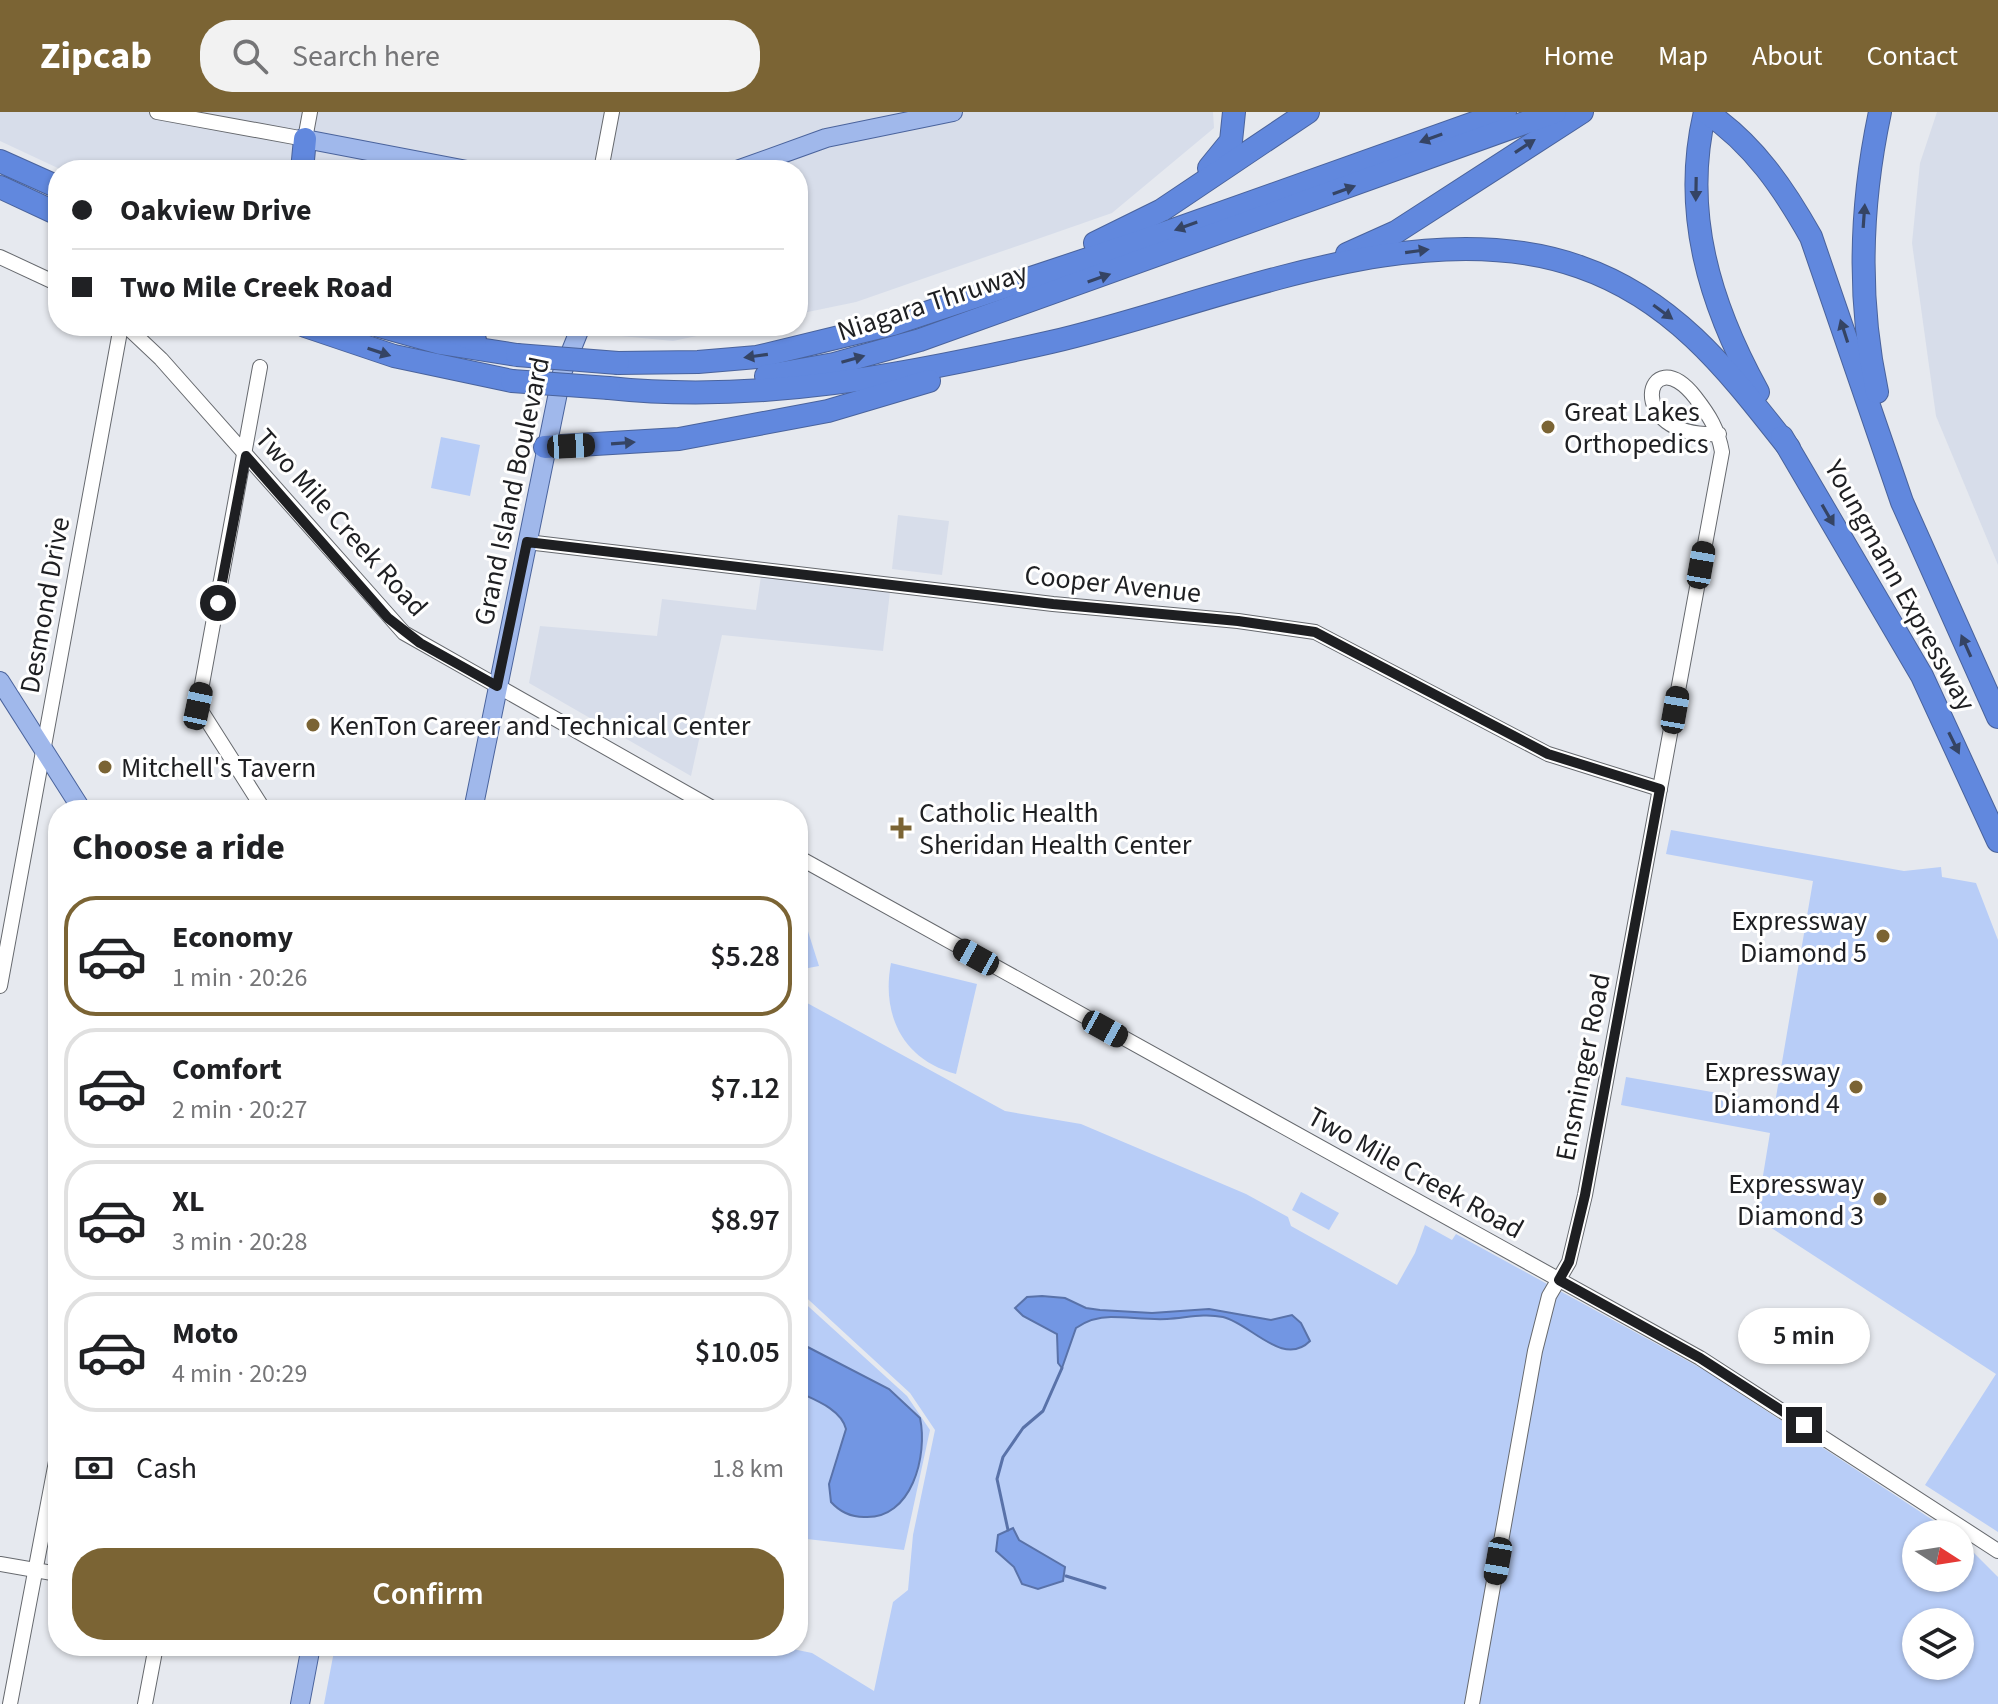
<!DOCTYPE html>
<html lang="en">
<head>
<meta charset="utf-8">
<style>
	:root { --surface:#fff; --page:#f2f2f2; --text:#202124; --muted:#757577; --line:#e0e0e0; --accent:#7b6434 }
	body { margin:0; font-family:"Source Sans 3",sans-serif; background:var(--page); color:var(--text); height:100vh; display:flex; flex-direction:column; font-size:30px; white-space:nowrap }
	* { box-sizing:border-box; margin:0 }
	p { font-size:26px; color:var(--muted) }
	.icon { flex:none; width:44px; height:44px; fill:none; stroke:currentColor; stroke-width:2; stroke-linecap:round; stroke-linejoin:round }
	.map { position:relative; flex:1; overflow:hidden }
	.panel { position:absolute; left:48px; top:688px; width:760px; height:856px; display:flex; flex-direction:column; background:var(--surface); border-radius:32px; box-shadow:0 2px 6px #0004 }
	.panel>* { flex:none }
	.top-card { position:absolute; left:48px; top:48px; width:760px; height:176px; border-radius:32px; box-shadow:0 2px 6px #0004; display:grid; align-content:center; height:176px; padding:0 24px; background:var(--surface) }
	.needle { width:52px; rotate:102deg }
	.buttons { position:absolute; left:1902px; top:1408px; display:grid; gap:16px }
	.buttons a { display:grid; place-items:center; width:72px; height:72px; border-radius:50%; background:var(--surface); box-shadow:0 2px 6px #0004; font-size:40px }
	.end { position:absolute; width:36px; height:36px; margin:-18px; border:10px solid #1e1f22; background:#fff; box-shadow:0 0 0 4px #fff }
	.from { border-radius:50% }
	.bubble { position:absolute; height:56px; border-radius:28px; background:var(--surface); box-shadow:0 2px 6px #0004; font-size:26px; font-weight:600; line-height:56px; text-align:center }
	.car { position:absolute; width:24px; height:48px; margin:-24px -12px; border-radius:10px; box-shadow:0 0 6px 2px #0007; background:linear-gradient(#222 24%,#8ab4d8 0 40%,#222 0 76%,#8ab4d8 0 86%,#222 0) }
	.top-card b { display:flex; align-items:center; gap:28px; height:76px; font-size:30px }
	.top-card b+b { border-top:2px solid var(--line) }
	.top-card i { width:20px; height:20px; background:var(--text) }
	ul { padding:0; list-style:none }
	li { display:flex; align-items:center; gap:24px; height:120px; margin:0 16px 12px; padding:0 8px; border:4px solid var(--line); border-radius:32px }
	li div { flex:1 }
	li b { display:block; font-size:30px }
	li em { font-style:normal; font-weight:600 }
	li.current { border-color:var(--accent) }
	li>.icon { width:72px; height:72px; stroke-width:1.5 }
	h2 { padding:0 24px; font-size:36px; line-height:96px }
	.pay { display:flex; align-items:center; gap:20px; height:88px; padding:0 24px; font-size:30px }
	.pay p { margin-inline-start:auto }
	.primary-button { display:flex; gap:16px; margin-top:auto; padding:16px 24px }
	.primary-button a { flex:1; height:92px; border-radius:32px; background:var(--accent); color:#fff; font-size:32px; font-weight:600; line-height:92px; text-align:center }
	header { display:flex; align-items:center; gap:48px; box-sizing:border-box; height:112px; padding:0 40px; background:var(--accent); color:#fff }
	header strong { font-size:38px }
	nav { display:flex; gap:44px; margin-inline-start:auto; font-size:28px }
	.search { width:560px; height:72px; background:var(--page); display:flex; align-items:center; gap:20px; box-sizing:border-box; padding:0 28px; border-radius:32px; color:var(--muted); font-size:30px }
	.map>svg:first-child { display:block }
	.built { fill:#d7ddea }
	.green { fill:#b8cdf7; fill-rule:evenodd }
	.water { fill:#7296e3; stroke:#5972a9; stroke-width:2 }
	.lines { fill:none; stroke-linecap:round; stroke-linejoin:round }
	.stream { stroke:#5972a9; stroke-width:3 }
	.minor-casing { stroke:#66696e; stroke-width:16 }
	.major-casing { stroke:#4a639c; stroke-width:20 }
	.highway-casing { stroke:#4a639c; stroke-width:24 }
	.minor { stroke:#fff; stroke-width:14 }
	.major { stroke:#a0b8eb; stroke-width:18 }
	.highway { stroke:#6188de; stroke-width:22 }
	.highway-bridge-casing { stroke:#4a639c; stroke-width:24; stroke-linecap:butt }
	.highway-bridge { stroke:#6188de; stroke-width:22 }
	.oneway { fill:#354464 }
	.route { stroke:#1e1f22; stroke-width:10 }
	.poi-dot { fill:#7b6434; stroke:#fff; stroke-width:3 }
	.labels { text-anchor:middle; stroke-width:6; stroke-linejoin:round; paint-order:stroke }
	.street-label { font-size:28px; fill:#1e1f22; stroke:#fff }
	.poi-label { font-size:28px; fill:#1e1f22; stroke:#fff; text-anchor:start }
</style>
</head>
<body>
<header>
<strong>Zipcab</strong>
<div class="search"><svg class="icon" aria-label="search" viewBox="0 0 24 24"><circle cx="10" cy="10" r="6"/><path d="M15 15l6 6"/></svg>Search here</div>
<nav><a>Home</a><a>Map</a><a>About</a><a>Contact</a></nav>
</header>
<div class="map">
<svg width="1998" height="1592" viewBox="0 0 1998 1592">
	<rect width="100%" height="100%" fill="#e6e9ef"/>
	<!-- built -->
	<g class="built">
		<polygon points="0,0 1213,0 1214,16 1112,101 856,190 798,202 798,58 62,58 0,29"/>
		<polygon points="1937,0 1998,0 1998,453 1936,304 1912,131 1920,51"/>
		<polygon points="518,214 744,214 673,229"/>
		<polygon points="898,403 949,409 942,463 892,457"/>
		<polygon points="761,464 890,480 883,539 722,523 691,664 529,571 540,514 657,524 662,487 756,498"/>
	</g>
	<!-- green -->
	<g class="green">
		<polygon points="441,325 480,333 470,384 431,376"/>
		<polygon points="1671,718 1904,759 1941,755 1942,765 1976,771 1998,828 1998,1420 1925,1373 1996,1262 1756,1106 1770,1021 1621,993 1626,965 1775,991 1813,769 1666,742"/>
		<polygon points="798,788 819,854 798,858"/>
		<path d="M891 851 977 872 956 962C903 948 881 903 891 851Z"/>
		<path d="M798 886 1005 999 1081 1012 1246 1082 1288 1105 1291 1114 1397 1173 1415 1141 1425 1113 1452 1128 1456 1122 1706 1259 1954 1422H1916V1466H1960V1427L1998 1465V1592H324L335 1534H778L812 1541 874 1579 893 1490 908 1478 913 1423 935 1318 910 1281 798 1178ZM1916 1510H1960V1554H1916Z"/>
		<polygon points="1301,1080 1339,1101 1329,1118 1292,1098"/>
		<polygon points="798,1185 907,1284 930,1318 904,1438 798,1426"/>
	</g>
	<!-- water -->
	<g class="water">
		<path d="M1042 1184 1065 1186 1086 1196 1100 1198 1152 1201 1209 1197 1271 1208 1292 1203 1301 1211 1310 1229C1283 1256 1250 1211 1223 1205 1203 1201 1186 1206 1167 1207 1148 1208 1129 1205 1111 1205 1099 1205 1086 1209 1076 1216L1062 1256 1058 1251 1057 1222 1023 1204 1015 1196 1027 1185Z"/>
		<path d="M798 1230 889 1277 920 1306C928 1343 912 1408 864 1405 851 1405 840 1400 831 1390L829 1372 846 1317C841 1297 815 1288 798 1280Z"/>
		<polygon points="1013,1416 1019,1428 1065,1455 1063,1469 1038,1477 1022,1472 1014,1455 996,1439 998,1423"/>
	</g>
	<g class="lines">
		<!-- stream -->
		<g class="stream">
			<polyline points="1008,1418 997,1367 1003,1345 1023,1316 1043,1299 1062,1256"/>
			<polyline points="1066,1464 1105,1476"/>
		</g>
		<!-- minor casing -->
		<g class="minor-casing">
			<g id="minor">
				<polyline points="157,0 305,27 310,0"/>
				<polyline points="601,58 612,0"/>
				<polyline points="0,145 58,172"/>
				<polyline points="126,214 161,247 404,521 716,698"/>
				<polyline points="260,255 198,594 264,698"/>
				<polyline points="527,430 1053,492 1238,509 1315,520 1548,642 1660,677"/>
				<polyline points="798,745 1700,1246 1998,1439"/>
				<polyline points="0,874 121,214"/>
				<polyline points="0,1452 58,1462"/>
				<polyline points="10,1592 58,1339"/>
				<polyline points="145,1592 156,1534"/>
				<path d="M1472 1592 1535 1239 1549 1184 1569 1150 1585 1083 1722 340C1718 317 1709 303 1695 285 1647 224 1620 327 1719 322"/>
			</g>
		</g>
		<!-- major casing -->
		<g class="major-casing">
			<g id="major">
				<polyline points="305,27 467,58"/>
				<polyline points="737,58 826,26 953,0"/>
				<polyline points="0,569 82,698"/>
				<polyline points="473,698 562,261 581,214"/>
				<polyline points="300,1592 311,1534"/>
			</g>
		</g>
		<!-- highway casing -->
		<g class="highway-casing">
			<g id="highway">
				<path d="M1705 0C1681 100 1710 193 1758 280"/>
				<path d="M1706 0C1753 31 1784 77 1811 125L1902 390 1998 605"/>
				<polyline points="0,49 58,75"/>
				<polyline points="1209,56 1231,29 1234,0"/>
				<polyline points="302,58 305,27"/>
				<polyline points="0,75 58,102"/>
				<polyline points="1095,131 1162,98 1308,0"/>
				<polyline points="1347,142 1396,120 1582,0"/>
				<polyline points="305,214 394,244 512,269"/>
				<polyline points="379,214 440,231 517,243"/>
				<polyline points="440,214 475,228"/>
				<polyline points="618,251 698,250 757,245 893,212 1151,126 1505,0"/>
				<polyline points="766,264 834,252 920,228 1555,0"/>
				<path d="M609 276C758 292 906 263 1051 230 1212 193 1418 97 1580 155 1675 188 1729 260 1789 336"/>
				<path d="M1877 280C1857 186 1860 94 1880 0"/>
				<polyline points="1782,325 1922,564 1998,729"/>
				<polyline points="545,335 679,327 828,299 929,269"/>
			</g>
		</g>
		<!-- minor -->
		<use href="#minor" class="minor"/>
		<!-- major -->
		<use href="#major" class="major"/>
		<!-- highway -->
		<use href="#highway" class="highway"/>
		<!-- highway-bridge casing -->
		<g class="highway-bridge-casing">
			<g id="highway-bridge">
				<polyline points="517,243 618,251"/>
				<polyline points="512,269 609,276"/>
			</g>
		</g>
		<!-- highway-bridge -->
		<use href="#highway-bridge" class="highway-bridge"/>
	</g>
	<!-- one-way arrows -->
	<defs><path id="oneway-solid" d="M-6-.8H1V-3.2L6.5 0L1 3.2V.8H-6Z" transform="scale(2)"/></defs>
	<g class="oneway">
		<use href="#oneway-solid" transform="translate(1431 26) rotate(160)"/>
		<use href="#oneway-solid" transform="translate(1525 34) rotate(-33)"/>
		<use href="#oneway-solid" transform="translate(1696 77) rotate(91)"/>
		<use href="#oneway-solid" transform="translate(1344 78) rotate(-20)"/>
		<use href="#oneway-solid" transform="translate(1864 104) rotate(-86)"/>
		<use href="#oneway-solid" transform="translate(1186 114) rotate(160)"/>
		<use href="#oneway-solid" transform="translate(1417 139) rotate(-8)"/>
		<use href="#oneway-solid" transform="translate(1099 166) rotate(-19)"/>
		<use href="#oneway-solid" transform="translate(1663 200) rotate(36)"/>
		<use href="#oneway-solid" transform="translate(1844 219) rotate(-108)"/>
		<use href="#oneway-solid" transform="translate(379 240) rotate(18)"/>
		<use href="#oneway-solid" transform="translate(756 244) rotate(172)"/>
		<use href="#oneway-solid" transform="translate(853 247) rotate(-16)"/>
		<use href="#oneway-solid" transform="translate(623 331) rotate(-4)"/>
		<use href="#oneway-solid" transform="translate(1828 403) rotate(60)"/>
		<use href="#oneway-solid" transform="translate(1966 534) rotate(-114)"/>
		<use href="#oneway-solid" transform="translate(1954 631) rotate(64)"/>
	</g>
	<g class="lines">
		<!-- route -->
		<polyline class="route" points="218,491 246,344 388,506 420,531 497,574 527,430 1053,492 1238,509 1315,520 1548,642 1660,677 1585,1083 1569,1150 1559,1168 1700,1246 1804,1313"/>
	</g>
	<!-- markers -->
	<g class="poi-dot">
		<circle cx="1548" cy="315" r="8"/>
		<circle cx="313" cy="613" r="8"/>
		<circle cx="105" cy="655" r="8"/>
		<path d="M897 704h8v8h8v8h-8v8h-8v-8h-8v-8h8z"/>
		<circle cx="1883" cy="824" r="8"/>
		<circle cx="1856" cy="975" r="8"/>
		<circle cx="1880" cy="1087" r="8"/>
	</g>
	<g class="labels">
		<!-- street labels -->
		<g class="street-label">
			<text transform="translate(932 189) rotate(-18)" y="10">Niagara Thruway</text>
			<text transform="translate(511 379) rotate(-78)" y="10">Grand Island Boulevard</text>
			<text transform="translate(342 410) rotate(48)" y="10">Two Mile Creek Road</text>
			<text transform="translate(1113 471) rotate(6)" y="10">Cooper Avenue</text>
			<text transform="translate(1901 473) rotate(61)" y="10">Youngmann Expressway</text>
			<text transform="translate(44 493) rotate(-80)" y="10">Desmond Drive</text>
			<text transform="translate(1582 955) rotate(-79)" y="10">Ensminger Road</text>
			<text transform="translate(1416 1060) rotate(29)" y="10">Two Mile Creek Road</text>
		</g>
		<!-- poi labels -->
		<g class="poi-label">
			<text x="1564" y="309">Great Lakes<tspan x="1564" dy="32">Orthopedics</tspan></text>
			<text x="329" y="623">KenTon Career and Technical Center</text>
			<text x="121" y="665">Mitchell's Tavern</text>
			<text x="919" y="710">Catholic Health<tspan x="919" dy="32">Sheridan Health Center</tspan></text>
			<text x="1867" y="818" text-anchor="end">Expressway<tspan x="1867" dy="32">Diamond 5</tspan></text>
			<text x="1840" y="969" text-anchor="end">Expressway<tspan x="1840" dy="32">Diamond 4</tspan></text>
			<text x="1864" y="1081" text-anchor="end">Expressway<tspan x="1864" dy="32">Diamond 3</tspan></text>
		</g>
	</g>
</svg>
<div class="buttons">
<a><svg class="needle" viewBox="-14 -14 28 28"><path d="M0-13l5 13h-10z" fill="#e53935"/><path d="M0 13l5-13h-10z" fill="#757577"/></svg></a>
<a><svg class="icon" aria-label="layers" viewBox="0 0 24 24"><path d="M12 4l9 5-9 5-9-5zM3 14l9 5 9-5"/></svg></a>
</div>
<i class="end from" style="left:218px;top:491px"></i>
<i class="end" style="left:1804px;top:1313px"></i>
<div class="bubble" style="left:1738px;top:1196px;width:132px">5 min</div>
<i class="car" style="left:571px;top:334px;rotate:87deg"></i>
<i class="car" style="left:1701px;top:453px;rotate:10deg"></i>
<i class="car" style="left:198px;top:594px;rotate:12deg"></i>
<i class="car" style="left:1675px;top:598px;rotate:10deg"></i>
<i class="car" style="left:976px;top:845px;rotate:299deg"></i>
<i class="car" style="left:1105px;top:917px;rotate:119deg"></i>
<i class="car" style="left:1498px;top:1449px;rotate:190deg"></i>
<div class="top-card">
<b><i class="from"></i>Oakview Drive</b>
<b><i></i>Two Mile Creek Road</b>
</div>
<section class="panel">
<h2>Choose a ride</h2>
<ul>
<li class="current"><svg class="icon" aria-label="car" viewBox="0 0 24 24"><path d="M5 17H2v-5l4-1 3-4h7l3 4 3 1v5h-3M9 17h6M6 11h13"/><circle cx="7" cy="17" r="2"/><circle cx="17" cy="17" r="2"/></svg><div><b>Economy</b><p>1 min · 20:26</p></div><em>$5.28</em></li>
<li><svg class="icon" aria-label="car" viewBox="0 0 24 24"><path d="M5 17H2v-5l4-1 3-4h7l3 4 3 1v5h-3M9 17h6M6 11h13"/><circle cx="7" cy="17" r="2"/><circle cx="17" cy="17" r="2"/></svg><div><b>Comfort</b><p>2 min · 20:27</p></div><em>$7.12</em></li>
<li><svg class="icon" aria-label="car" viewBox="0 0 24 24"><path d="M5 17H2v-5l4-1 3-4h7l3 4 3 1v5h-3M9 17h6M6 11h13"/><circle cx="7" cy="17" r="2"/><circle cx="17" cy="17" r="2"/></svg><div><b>XL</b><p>3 min · 20:28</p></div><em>$8.97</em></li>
<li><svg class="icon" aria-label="car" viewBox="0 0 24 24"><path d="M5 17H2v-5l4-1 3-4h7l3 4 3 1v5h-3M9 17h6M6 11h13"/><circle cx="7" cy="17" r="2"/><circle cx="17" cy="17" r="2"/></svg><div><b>Moto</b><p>4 min · 20:29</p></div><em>$10.05</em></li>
</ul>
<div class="pay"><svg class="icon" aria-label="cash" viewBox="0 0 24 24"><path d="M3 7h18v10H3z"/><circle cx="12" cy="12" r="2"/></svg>Cash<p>1.8 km</p></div>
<div class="primary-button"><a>Confirm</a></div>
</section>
</div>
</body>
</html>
